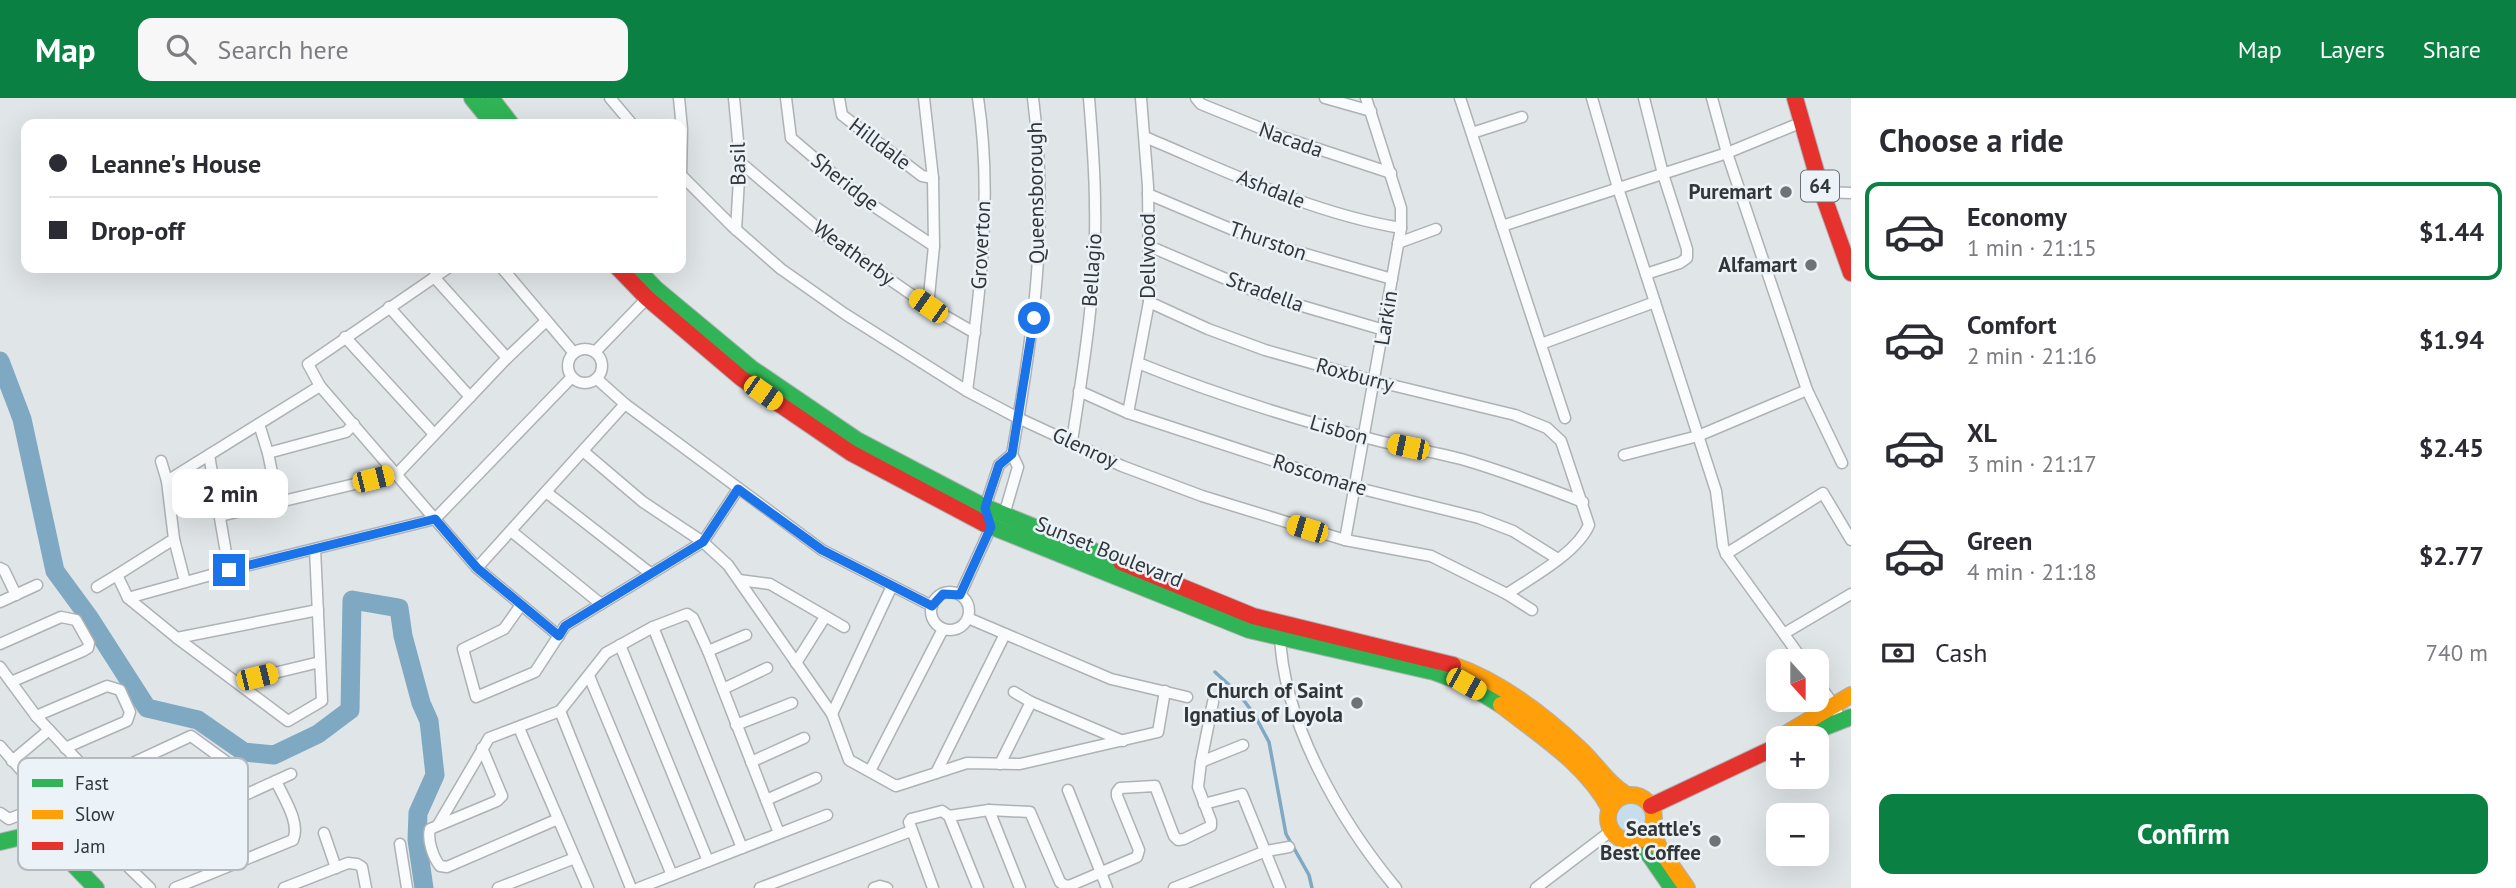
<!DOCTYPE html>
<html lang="en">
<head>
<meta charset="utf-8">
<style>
	:root { --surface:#fff; --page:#f7f7f7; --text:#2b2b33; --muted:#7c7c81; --line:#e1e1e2; --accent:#0b8043 }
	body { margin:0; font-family:"PT Sans",sans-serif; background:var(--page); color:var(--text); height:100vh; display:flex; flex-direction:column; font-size:26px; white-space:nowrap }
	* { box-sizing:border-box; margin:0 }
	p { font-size:23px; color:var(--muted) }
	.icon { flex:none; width:38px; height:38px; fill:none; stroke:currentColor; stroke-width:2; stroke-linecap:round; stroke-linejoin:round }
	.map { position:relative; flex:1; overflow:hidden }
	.sheet { display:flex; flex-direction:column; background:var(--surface); width:665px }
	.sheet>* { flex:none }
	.top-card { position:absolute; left:21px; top:21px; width:665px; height:154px; border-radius:14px; box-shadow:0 7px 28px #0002; display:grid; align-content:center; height:154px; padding:0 28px; background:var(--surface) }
	.needle { width:46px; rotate:159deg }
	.buttons { position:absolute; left:1766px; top:551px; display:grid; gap:14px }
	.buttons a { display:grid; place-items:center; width:63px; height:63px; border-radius:14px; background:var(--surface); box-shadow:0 7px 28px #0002; font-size:35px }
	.end { position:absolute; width:32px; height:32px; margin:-16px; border:9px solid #1a73e8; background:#fff; box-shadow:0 0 0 4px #fff }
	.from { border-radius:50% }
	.bubble { position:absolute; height:49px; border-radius:14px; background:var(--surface); box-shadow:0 7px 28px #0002; font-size:23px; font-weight:700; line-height:49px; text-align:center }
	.car { position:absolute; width:21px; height:42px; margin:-21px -10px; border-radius:9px; box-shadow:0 0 5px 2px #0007; background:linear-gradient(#f5c518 24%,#345 0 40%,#f5c518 0 76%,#345 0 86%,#f5c518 0) }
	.top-card b { display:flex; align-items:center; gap:24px; height:66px; font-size:26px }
	.top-card b+b { border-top:2px solid var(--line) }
	.top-card i { width:18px; height:18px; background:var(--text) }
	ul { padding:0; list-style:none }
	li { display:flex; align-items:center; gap:21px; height:98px; margin:0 14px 10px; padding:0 14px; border:4px solid transparent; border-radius:14px }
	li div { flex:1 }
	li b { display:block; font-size:26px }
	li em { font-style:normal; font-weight:700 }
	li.active { border-color:var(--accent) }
	li>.icon { width:63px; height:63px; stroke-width:1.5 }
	h2 { padding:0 28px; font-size:32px; line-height:84px }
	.pay { display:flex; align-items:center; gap:18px; height:77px; padding:0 28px; font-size:26px }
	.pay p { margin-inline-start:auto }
	.primary-button { display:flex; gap:14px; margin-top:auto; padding:14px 28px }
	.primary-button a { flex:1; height:80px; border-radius:14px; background:var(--accent); color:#fff; font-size:28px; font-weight:700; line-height:80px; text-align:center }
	header { display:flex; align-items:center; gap:42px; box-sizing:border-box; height:98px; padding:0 35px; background:var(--accent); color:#fff }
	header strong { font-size:33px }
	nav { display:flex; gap:38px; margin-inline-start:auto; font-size:24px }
	.search { width:490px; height:63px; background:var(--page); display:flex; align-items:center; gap:18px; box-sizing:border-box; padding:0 24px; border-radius:14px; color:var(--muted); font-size:26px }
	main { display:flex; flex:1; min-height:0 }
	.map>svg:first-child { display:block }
	.green { fill:#c7ddec }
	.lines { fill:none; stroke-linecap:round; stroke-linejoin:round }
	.stream { stroke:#7fa8c2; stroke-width:3.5 }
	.river { stroke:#7fa8c2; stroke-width:19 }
	.street-casing { stroke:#aeb2b5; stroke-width:13 }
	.fast-casing { stroke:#aeb2b5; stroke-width:18 }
	.slow-casing { stroke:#aeb2b5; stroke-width:18 }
	.jam-casing { stroke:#aeb2b5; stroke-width:18 }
	.street { stroke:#fafbfc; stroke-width:10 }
	.fast { stroke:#30b455; stroke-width:16 }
	.slow { stroke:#ff9f0a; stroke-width:16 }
	.jam { stroke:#e5322d; stroke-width:16 }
	.route { stroke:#1a73e8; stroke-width:9 }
	.poi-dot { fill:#707376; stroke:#ebf3f9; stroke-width:2.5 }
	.labels { text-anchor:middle; stroke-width:5; stroke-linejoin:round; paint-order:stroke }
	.shield { fill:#ebf3f9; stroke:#6a6f73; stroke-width:2 }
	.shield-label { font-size:19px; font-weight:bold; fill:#333639 }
	.street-label { font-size:21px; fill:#333639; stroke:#ebf3f9 }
	.poi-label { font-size:21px; font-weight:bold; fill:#333639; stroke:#ebf3f9; text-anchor:end }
	.key { fill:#ebf3f9; stroke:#b4babf; stroke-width:2 }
	.key-label { font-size:19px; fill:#333639 }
</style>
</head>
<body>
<header>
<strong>Map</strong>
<div class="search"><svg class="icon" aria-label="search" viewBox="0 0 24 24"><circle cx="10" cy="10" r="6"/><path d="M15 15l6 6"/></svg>Search here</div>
<nav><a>Map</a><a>Layers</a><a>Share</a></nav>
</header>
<main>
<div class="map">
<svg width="1851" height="790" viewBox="0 0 1851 790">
	<rect width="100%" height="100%" fill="#e0e5e8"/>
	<!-- green -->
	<circle class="green" cx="1630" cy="720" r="16"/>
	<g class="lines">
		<!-- stream -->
		<polyline class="stream" points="1215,574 1239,596 1254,616 1269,644 1286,736 1309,777 1312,790"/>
		<!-- river -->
		<polyline class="river" points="0,263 22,321 55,473 88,518 147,610 198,622 244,654 274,657 318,636 350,612 352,502 399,510 403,538 421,605 429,623 435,677 418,715 417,742 424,790"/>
		<!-- street casing -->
		<g class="street-casing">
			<g id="street">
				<polyline points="610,0 632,26"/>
				<polyline points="679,0 682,31 681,78"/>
				<polyline points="734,0 740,64 736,132"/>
				<polyline points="786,0 791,40 860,99 934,148"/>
				<polyline points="839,0 842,17 922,78 933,80"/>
				<polyline points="924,0 933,80 934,148 928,208"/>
				<polyline points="1196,0 1201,6 1285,40 1391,75"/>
				<polyline points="1325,0 1371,13"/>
				<polyline points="1460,0 1565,320"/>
				<polyline points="1592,0 1618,90 1716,393 1723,448 1726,456 1804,564"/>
				<polyline points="1644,0 1663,76 1687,151 1687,160 1680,165 1646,176"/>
				<polyline points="1712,0 1727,55 1807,292 1842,365"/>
				<polyline points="1472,35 1522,19"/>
				<path d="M1145 39C1228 74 1311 115 1401 130"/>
				<polyline points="740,64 827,138 928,208 975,235"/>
				<polyline points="681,77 732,128 781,171 845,216 967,293 1018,320 1122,368 1202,398 1345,442 1431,458 1507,496 1532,512"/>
				<polyline points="1822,94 1851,95"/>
				<polyline points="1148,96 1257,142 1392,181"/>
				<polyline points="1502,128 1727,55 1800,25"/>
				<polyline points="1398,145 1436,131"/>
				<polyline points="1149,148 1261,196 1384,232"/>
				<polyline points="448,170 308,266 320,288 477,470 559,538"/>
				<polyline points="502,170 574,255"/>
				<polyline points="434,179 507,260"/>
				<path d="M1149 204 1208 231 1265 252 1375 283 1515 317 1547 330 1561 343 1589 427C1577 455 1532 479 1507 496"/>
				<polyline points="389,209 470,299"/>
				<polyline points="345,239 434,336"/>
				<polyline points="1541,246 1655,204"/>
				<circle cx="585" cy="268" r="17"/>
				<polyline points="595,254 652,195"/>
				<path d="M1138 265C1217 297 1300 323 1383 344 1409 350 1435 354 1461 361 1503 373 1542 388 1583 404"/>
				<polyline points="597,281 625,306 822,452 932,508"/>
				<path d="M967 293C980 196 993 98 978 0"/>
				<polyline points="1079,293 1128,315 1354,389 1479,420 1513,433 1558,461"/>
				<polyline points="1128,315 1149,204 1148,88 1141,0"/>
				<polyline points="259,326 268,355 278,404"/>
				<path d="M1072 343C1084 266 1097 186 1095 108 1095 72 1092 36 1089 0"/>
				<polyline points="583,353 643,404 703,444 728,467 832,616 849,662 896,688 967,665 1020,666 1158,634 1165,593"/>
				<polyline points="268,355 346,334 354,326"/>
				<path d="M1012 356C1034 234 1049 124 1033 0"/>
				<polyline points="209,357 229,472"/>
				<polyline points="1624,357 1698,338 1807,292"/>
				<polyline points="161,363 167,383"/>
				<polyline points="546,394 650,475"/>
				<polyline points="987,415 985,409 999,367 1012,356"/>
				<polyline points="220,418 397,376 507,260 546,223"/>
				<polyline points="511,433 601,506"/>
				<polyline points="174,441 185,484"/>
				<polyline points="1345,442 1401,130 1401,110 1366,0"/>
				<polyline points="315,451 322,603 288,623 177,540 128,500 117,477 174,441 167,383 320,288"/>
				<polyline points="1726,456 1823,395 1851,442"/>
				<polyline points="0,470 4,472 16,497"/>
				<polyline points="477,470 625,306"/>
				<polyline points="739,482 770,486 844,529"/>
				<polyline points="97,489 117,477"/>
				<circle cx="950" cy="513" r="19"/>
				<polyline points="960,497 991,429 1004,417 1018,369 1012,356"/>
				<polyline points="128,500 229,472 435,421 571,280"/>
				<polyline points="0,504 37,487"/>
				<polyline points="521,507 504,531 463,551 476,599 535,574 565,528 703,444 738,391"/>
				<polyline points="968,520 1111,581 1187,599"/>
				<polyline points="653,529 742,750"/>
				<path d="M1280 535C1282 623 1341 724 1396 790"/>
				<polyline points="1785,535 1851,496"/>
				<polyline points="177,540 318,512"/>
				<polyline points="0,546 61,519 76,522 89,545 88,550 83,553 11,584"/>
				<polyline points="620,547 708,763"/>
				<polyline points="708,553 746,537"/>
				<polyline points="796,565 825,519"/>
				<polyline points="0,569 36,618 123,711"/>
				<polyline points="589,578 672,777"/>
				<polyline points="1816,582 1833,606 1841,623"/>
				<polyline points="237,584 320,564"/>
				<polyline points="723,591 767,570"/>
				<polyline points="1014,594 1031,604 1123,643"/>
				<polyline points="560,613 631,790"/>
				<polyline points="832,616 892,488"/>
				<polyline points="36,618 107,588 120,592 130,614 127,623 65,650"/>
				<polyline points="736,627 792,605"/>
				<polyline points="519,630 588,790"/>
				<polyline points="0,648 50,705 115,756 150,790"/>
				<path d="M482 650 502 698 497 703 430 731C427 742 433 759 440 768L447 769 558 721"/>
				<polyline points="12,663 49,632"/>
				<polyline points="751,664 804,640"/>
				<polyline points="1201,664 1243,647"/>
				<polyline points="1000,666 1031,604"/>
				<polyline points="870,673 943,531"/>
				<polyline points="936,675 1005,536"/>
				<polyline points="96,682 191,638 228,665 123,711 111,721"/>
				<polyline points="1068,692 1107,790"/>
				<polyline points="766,702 816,680"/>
				<polyline points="1204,706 1242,696 1280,790"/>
				<polyline points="989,712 1020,790"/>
				<polyline points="0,715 9,721 50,705"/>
				<polyline points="204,715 215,744"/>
				<polyline points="949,718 989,712 1030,714 1060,784 1064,787 1069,788 1137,759 1139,752 1117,698 1117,694 1120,690 1155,688 1174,738 1178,742 1184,741 1211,728 1211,723 1198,689 1201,664 1213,604"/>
				<polyline points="438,727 489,640 560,613 606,555 653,529 687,516 693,520 708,553 779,735"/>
				<polyline points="324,735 336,770"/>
				<polyline points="400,746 407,790"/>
				<polyline points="115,756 291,676"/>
				<path d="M175 790 293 742C301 725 283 699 276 683"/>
				<polyline points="284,790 348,765 357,766 362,769 366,790"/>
				<polyline points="498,790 575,760"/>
				<polyline points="639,790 827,717"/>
				<polyline points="760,790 911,733"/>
				<polyline points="874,790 880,788 887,790"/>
				<polyline points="933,790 909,724 911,721 942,713 949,718 978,790"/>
				<polyline points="1174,790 1266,753 1289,749"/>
				<polyline points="1536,790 1611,733"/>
			</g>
		</g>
		<!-- fast casing -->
		<g class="fast-casing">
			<g id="fast">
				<polyline points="472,0 493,26"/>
				<polyline points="491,0 511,26"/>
				<polyline points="636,170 656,191 751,270 857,342 985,409 1121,464"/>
				<polyline points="985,426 1249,532 1434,574 1466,586 1501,607"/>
				<polyline points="1797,640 1851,619"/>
				<polyline points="1635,743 1650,758 1672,790"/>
				<polyline points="0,744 42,734 96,790"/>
			</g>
		</g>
		<!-- slow casing -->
		<g class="slow-casing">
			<g id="slow">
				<path d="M1453 567C1500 583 1544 617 1580 651 1596 666 1608 686 1627 697"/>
				<path d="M1501 607C1541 638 1586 666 1610 711"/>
				<polyline points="1779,640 1851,597"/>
				<circle cx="1631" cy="720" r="23"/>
				<polyline points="1651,732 1660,751 1687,790"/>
			</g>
		</g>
		<!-- jam casing -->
		<g class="jam-casing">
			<g id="jam">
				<polyline points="1795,0 1822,94 1851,175"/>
				<polyline points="618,170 647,200 741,280 851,355 985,426"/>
				<polyline points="1121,464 1253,518 1453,567"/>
				<polyline points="1651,708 1778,648"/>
			</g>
		</g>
		<!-- street -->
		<use href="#street" class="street"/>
		<!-- fast -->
		<use href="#fast" class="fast"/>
		<!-- slow -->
		<use href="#slow" class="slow"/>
		<!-- jam -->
		<use href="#jam" class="jam"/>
	</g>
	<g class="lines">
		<!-- route -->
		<polyline class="route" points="229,472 435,421 477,470 559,538 565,528 703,444 738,391 822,452 932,508 943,496 960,497 991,429 985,410 989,397 999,367 1012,356 1034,220"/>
	</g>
	<!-- markers -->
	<g class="poi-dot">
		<circle cx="1786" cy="94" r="7"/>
		<circle cx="1811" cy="167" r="7"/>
		<circle cx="1357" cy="605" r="7"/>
		<circle cx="1715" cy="743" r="7"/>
	</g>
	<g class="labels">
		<!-- shield labels -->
		<rect class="shield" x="1801" y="72.5" width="38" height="31" rx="5"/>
		<g class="shield-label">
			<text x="1820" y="95">64</text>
		</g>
		<!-- street labels -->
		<g class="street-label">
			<text transform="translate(1291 42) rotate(20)" y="7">Nacada</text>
			<text transform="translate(880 46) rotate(37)" y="7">Hilldale</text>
			<text transform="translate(738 66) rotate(-91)" y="7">Basil</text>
			<text transform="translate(845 84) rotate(38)" y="7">Sheridge</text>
			<text transform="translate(1271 91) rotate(22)" y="7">Ashdale</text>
			<text transform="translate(1036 95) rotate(-91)" y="7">Queensborough</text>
			<text transform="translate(1268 143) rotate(19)" y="7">Thurston</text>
			<text transform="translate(981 147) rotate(-87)" y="7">Groverton</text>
			<text transform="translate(854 155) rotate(36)" y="7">Weatherby</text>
			<text transform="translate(1148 158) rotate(-90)" y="7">Dellwood</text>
			<text transform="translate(1092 172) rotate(-86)" y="7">Bellagio</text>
			<text transform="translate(1265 194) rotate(20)" y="7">Stradella</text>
			<text transform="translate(1386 220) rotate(-81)" y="7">Larkin</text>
			<text transform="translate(1355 277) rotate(15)" y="7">Roxburry</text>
			<text transform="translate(1339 332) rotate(16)" y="7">Lisbon</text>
			<text transform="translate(1085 350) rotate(25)" y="7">Glenroy</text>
			<text transform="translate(1320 377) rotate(17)" y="7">Roscomare</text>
			<text transform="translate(1109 454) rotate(22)" y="7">Sunset Boulevard</text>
		</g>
		<!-- poi labels -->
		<g class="poi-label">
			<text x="1772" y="101">Puremart</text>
			<text x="1797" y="174">Alfamart</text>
			<text x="1343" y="600">Church of Saint<tspan x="1343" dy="24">Ignatius of Loyola</tspan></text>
			<text x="1701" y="738">Seattle's<tspan x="1701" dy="24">Best Coffee</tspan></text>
		</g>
	</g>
	<!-- legend -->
	<rect x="18" y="660" width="230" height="112" rx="10" class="key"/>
	<rect x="32" y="681" width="31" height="8" fill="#30b455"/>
	<rect x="32" y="712" width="31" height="9" fill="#ff9f0a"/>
	<rect x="32" y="744" width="31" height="8" fill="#e5322d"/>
	<g class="key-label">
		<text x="75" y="692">Fast</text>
		<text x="75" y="723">Slow</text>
		<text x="75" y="755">Jam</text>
	</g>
</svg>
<div class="buttons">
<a><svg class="needle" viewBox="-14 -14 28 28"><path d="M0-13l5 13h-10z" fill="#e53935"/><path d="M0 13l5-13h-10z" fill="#7c7c81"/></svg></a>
<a>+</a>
<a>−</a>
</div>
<i class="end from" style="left:1034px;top:220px"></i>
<i class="end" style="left:229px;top:472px"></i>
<div class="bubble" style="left:172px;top:371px;width:116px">2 min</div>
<i class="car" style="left:928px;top:208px;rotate:305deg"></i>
<i class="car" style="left:763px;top:295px;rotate:125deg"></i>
<i class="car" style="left:1408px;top:349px;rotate:282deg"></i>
<i class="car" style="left:373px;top:381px;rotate:76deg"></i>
<i class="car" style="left:1307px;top:431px;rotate:287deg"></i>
<i class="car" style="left:257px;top:579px;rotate:76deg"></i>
<i class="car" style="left:1466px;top:586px;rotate:119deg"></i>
<div class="top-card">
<b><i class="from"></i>Leanne's House</b>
<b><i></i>Drop-off</b>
</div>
</div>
<section class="sheet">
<h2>Choose a ride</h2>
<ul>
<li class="active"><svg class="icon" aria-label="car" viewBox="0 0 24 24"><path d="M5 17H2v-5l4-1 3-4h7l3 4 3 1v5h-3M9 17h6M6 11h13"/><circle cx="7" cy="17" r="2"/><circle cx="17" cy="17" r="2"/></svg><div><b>Economy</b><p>1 min · 21:15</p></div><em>$1.44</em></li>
<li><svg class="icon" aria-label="car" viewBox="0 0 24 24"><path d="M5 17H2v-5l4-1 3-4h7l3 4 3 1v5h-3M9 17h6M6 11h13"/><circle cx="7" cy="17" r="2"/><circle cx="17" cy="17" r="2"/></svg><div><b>Comfort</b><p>2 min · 21:16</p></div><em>$1.94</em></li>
<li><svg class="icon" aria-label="car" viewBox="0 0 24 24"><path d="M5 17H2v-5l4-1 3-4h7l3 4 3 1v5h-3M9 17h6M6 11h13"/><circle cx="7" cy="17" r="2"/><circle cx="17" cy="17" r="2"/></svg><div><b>XL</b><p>3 min · 21:17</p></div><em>$2.45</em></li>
<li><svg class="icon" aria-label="car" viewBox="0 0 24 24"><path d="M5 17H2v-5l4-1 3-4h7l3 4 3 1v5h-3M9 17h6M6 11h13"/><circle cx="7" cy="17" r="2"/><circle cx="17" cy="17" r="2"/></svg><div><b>Green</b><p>4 min · 21:18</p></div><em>$2.77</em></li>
</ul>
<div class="pay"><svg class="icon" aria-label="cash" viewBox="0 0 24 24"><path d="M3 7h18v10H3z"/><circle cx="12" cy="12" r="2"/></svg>Cash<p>740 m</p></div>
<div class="primary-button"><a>Confirm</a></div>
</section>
</main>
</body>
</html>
